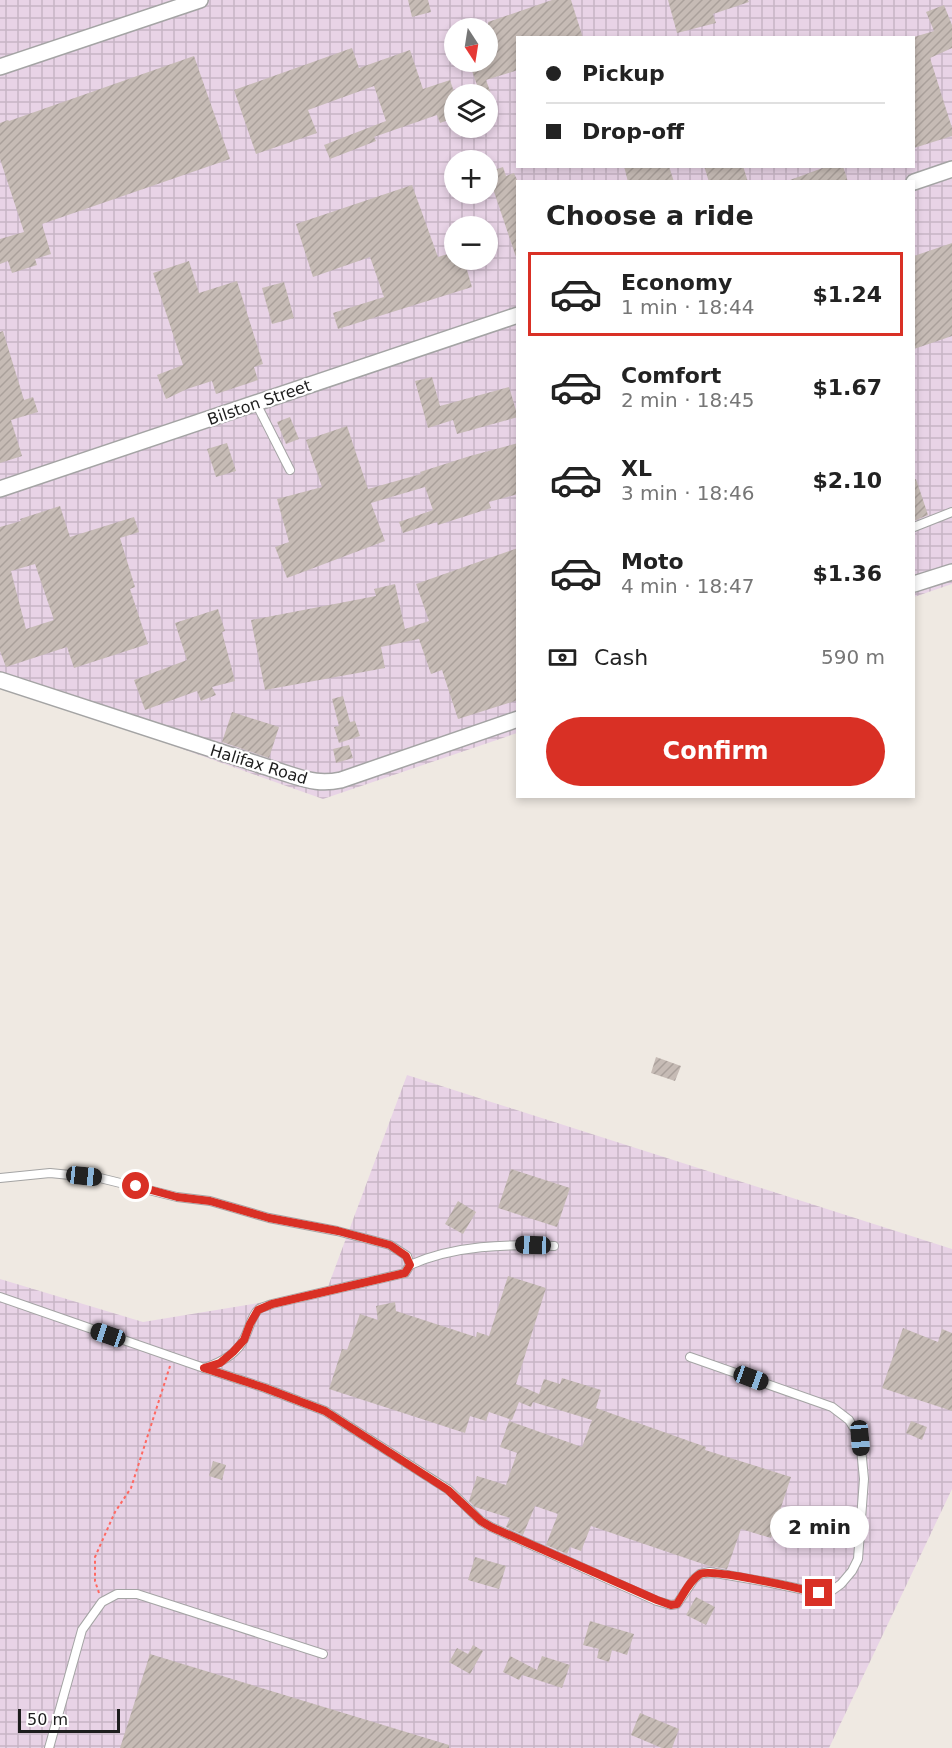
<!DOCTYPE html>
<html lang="en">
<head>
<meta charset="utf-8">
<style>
	:root { --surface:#fff; --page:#f6f6f6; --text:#222; --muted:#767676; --line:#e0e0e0; --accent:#d93025 }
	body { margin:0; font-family:"DejaVu Sans",sans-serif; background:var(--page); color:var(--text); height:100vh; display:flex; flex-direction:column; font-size:22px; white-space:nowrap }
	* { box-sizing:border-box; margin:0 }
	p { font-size:20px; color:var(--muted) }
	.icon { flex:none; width:33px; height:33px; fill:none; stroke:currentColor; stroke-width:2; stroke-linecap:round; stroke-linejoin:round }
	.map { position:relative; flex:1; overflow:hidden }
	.details { position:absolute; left:516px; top:180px; width:399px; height:618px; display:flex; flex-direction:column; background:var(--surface); border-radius:0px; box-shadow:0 3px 9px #0003 }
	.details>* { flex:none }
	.top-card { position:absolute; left:516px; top:36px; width:399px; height:132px; border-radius:0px; box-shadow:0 3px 9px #0003; display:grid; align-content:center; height:132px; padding:0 30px; background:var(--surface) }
	.needle { width:39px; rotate:168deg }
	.tools { position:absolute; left:444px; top:18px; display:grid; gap:12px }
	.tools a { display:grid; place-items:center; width:54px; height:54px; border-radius:50%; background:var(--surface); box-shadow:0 3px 9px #0003; font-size:30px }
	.scale { position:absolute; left:18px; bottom:15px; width:102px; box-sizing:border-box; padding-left:6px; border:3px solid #1d1d1d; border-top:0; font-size:16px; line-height:21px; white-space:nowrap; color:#1d1d1d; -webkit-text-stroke:4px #fff; paint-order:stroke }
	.end { position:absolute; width:27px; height:27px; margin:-14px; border:8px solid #d93025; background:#fff; box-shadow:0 0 0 3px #fff }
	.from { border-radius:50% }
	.bubble { position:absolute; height:42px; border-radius:21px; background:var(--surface); box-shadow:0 3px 9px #0003; font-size:20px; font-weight:700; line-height:42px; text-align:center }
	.car { position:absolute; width:18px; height:36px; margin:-18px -9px; border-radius:8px; box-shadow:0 0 4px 2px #0007; background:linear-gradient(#222 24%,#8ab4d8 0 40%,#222 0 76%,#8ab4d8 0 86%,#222 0) }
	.top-card b { display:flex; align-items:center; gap:21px; height:57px; font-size:22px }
	.top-card b+b { border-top:2px solid var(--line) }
	.top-card i { width:15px; height:15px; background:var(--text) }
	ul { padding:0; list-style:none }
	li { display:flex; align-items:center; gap:18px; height:84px; margin:0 12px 9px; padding:0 18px; border:3px solid transparent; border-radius:0px }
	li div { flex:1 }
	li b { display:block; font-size:22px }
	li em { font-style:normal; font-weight:700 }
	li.active { border-color:var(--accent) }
	li>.icon { width:54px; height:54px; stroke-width:1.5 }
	h2 { padding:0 30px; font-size:27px; line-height:72px }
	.pay { display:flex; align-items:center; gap:15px; height:66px; padding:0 30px; font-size:22px }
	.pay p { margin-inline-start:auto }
	.action { display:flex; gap:12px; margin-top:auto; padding:12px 30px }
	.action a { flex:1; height:69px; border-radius:36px; background:var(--accent); color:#fff; font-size:24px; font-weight:700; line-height:69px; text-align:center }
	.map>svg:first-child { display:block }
	.industrial { fill:url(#industrial-grid); fill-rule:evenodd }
	.building { fill:url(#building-hatch); fill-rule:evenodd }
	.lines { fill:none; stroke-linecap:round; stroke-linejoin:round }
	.lane-casing { stroke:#a4a4a4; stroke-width:10 }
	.street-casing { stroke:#a4a4a4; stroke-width:18 }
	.path { stroke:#ff6862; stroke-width:2; stroke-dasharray:3 3; stroke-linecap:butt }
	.lane { stroke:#fff; stroke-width:8 }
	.street { stroke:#fff; stroke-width:15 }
	.route { stroke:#d93025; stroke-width:8 }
	.labels { text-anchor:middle; stroke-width:4.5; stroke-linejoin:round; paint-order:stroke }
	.street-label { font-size:16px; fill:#1d1d1d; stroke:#fff }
</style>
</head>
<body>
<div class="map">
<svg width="952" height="1748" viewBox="0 0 952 1748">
	<defs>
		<pattern id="industrial-grid" width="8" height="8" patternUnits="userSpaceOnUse" patternTransform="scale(1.5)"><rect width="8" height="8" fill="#e8d3e6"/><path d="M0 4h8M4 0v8" fill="none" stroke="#c7b5c5"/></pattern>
		<pattern id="building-hatch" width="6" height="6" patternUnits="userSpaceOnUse" patternTransform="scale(1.5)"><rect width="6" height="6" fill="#c6bbb5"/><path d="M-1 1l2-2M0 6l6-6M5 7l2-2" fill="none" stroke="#aaa09b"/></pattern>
	</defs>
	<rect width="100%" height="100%" fill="#efe9e2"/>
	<!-- industrial -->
	<g class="industrial">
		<path d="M0 0H952V584L914 597V182H518L517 733 323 799 0 684ZM454 28H488V62H454ZM518 38H914V166H518ZM454 94H488V128H454ZM454 160H488V194H454ZM454 226H488V260H454Z"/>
		<polygon points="407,1075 952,1249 952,1489 829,1748 0,1748 0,1279 143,1322 326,1292"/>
	</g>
	<!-- building -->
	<g class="building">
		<polygon points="408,0 428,0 431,12 412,17"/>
		<polygon points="552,0 571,0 583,38 518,38 518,70 486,80 491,94 480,94 469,62 488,62 488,22"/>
		<polygon points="668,0 748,0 749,2 713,14 716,23 677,33"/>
		<polygon points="944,5 952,25 952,48 930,58 952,128 952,136 914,148 914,37 934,31 926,12"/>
		<polygon points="352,48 359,68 410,50 423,89 450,80 454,92 454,118 440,123 437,115 374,137 376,141 330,159 324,145 386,121 374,86 308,110 317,133 256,154 234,90"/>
		<polygon points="194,56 230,159 42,224 51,254 35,259 37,265 12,273 8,261 0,264 0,239 24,232 0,159 0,123 8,120 9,121"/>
		<polygon points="624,166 669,166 674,182 628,182"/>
		<polygon points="704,166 743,166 748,182 709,182"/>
		<polygon points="828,166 843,166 848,182 790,182 790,180"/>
		<polygon points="503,167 506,176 514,173 518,182 518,257 516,257 488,174 488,172"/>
		<polygon points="412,185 438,257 454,252 454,260 464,260 472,287 338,329 333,313 384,297 370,257 313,277 296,224"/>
		<polygon points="952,243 952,336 914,349 914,256"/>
		<polygon points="189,261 199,293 237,281 263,364 254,367 258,380 216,394 212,381 187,389 166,399 157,375 183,365 153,273"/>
		<polygon points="284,282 294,318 272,324 262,288"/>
		<polygon points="3,331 24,400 33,397 38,412 11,420 22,456 0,463 0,332"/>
		<polygon points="432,377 440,406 509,387 518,417 457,434 453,420 428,428 415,381"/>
		<polygon points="290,417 299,439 286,444 277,422"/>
		<polygon points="347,426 368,489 421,474 420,472 470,456 518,443 518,494 489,502 491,508 438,525 437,522 403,533 399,522 433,510 425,487 371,503 385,541 287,578 275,547 289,542 277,499 322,487 306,440"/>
		<polygon points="227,443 236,471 216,477 207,449"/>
		<polygon points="916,479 928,515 914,521 914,480"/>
		<path d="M60 506 70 537 134 517 139 532 120 538 135 587 130 589 148 644 74 668 67 647 6 667 0 651V527L21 521 20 519ZM35 564 54 620 26 629 11 571Z"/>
		<polygon points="518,548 518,700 458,719 442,670 431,674 419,639 381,647 385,668 265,690 251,620 376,596 374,589 395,584 405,629 429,621 416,584"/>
		<polygon points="218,609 225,631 222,632 235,681 212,687 216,695 201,701 197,691 145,710 134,680 187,660 175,623"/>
		<polygon points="343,696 350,722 355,721 360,736 339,743 334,727 339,726 332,699"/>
		<polygon points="232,712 279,727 269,758 222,742"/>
		<polygon points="349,745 353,758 336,763 333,749"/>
		<polygon points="656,1057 681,1066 675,1081 651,1073"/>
		<polygon points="511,1169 570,1188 557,1227 498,1208"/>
		<polygon points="458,1201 476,1212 463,1234 445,1224"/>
		<polygon points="508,1276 546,1288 516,1384 539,1394 544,1379 560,1384 562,1378 601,1390 596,1408 706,1447 705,1450 791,1477 771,1538 741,1529 727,1569 709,1566 591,1526 581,1551 570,1547 567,1554 546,1545 558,1514 535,1506 523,1535 506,1527 510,1518 475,1507 469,1501 477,1476 506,1485 517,1453 500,1447 509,1421 582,1447 592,1420 533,1402 531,1407 519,1402 512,1420 489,1412 486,1421 470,1416 465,1433 329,1389 342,1349 347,1350 360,1314 378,1320 376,1306 395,1302 396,1311 476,1337 477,1332 489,1336"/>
		<polygon points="903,1328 938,1342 942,1329 952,1333 952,1411 882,1388"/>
		<polygon points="911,1421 927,1427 922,1440 906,1433"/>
		<polygon points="213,1461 226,1465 222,1480 209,1476"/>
		<polygon points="475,1557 506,1566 499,1589 468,1580"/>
		<polygon points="696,1597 715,1607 706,1625 686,1615"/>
		<polygon points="590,1621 634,1634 627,1655 612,1650 609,1662 597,1658 599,1649 583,1645"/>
		<polygon points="473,1645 483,1651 470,1674 449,1662 457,1648 468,1654"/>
		<polygon points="150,1654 449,1745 449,1748 120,1748"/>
		<polygon points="510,1656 537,1670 542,1656 570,1665 562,1688 522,1675 519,1680 503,1672"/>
		<polygon points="640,1713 679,1729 672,1748 662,1748 631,1735"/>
	</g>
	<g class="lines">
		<!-- lane casing -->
		<g class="lane-casing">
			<g id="lane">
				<polyline points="256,403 290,470"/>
				<polyline points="914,527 952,512"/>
				<path d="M0 1178 50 1173 100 1178 177 1197 210 1201 269 1218 337 1231 390 1245 407 1256 410 1265 405 1273 272 1304C268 1306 262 1307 259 1309 251 1316 249 1330 244 1339 236 1355 220 1363 204 1368"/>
				<path d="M410 1265C455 1245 506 1244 554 1246"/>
				<polyline points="0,1297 204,1368 265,1388 325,1411 449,1490 481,1521 491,1527 657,1601 671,1605 677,1604 694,1579 700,1574 710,1572 767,1582 819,1593 830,1592 841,1584 852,1571 858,1559 864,1479 860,1438 849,1420 832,1407 690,1357"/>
				<polyline points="49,1748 82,1630 102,1602 117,1594 137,1594 323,1654"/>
			</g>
		</g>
		<!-- street casing -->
		<g class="street-casing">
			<g id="street">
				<polyline points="0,67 200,0"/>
				<polyline points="914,182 952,169"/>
				<polyline points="0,489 518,315"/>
				<polyline points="914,584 952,572"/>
				<path d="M0 680 291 775C310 781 322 784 341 780L518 719"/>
			</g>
		</g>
		<!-- path -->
		<polyline class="path" points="99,1593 95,1581 95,1557 115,1512 131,1488 170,1366"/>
		<!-- lane -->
		<use href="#lane" class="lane"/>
		<!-- street -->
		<use href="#street" class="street"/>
	</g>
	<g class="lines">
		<!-- route -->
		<path class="route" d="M136 1186 177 1197 210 1201 269 1218 338 1231 390 1245 406 1256 410 1265 405 1273 272 1304 258 1310 250 1324 244 1340 233 1352 220 1363 204 1368 265 1388 325 1411 448 1490 481 1521 491 1527 657 1600 671 1605 677 1604C683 1595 690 1580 700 1574 713 1568 800 1589 819 1593"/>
	</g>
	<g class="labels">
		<!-- street labels -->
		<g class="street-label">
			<text transform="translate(259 402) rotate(-19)" y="6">Bilston Street</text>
			<text transform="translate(259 764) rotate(17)" y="6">Halifax Road</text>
		</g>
	</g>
</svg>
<div class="tools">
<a><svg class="needle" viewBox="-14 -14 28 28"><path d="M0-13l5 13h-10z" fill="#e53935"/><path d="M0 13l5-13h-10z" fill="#767676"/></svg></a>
<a><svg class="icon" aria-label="layers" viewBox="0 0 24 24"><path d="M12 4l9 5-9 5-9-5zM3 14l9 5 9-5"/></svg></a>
<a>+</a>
<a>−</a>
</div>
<div class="scale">50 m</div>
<i class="end from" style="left:136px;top:1186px"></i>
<i class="end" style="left:819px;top:1593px"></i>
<div class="bubble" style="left:770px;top:1506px;width:99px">2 min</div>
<i class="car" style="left:84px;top:1176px;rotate:96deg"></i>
<i class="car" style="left:533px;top:1245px;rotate:272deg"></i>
<i class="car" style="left:108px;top:1335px;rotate:289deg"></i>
<i class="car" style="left:751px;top:1378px;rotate:110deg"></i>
<i class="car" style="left:860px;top:1438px;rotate:175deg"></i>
<div class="top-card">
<b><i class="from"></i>Pickup</b>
<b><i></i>Drop-off</b>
</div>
<section class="details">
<h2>Choose a ride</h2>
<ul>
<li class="active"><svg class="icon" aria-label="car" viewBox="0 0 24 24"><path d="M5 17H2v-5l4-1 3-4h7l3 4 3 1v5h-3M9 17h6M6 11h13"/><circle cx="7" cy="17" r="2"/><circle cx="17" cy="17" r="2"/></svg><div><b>Economy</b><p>1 min · 18:44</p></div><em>$1.24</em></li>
<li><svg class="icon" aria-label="car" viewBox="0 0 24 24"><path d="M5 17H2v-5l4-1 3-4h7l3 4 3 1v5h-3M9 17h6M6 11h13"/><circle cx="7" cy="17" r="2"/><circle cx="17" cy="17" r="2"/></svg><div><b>Comfort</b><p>2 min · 18:45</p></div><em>$1.67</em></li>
<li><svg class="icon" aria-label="car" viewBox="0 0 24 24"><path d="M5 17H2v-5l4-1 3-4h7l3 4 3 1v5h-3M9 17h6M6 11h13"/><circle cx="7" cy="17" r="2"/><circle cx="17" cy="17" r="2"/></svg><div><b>XL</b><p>3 min · 18:46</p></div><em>$2.10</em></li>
<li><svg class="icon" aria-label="car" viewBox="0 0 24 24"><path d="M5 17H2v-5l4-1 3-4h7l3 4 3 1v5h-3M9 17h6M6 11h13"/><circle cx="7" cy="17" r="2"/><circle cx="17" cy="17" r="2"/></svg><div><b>Moto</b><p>4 min · 18:47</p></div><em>$1.36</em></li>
</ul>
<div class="pay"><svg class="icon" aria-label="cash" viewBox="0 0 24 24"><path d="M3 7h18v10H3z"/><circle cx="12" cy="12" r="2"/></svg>Cash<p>590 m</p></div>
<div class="action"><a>Confirm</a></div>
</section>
</div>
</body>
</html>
